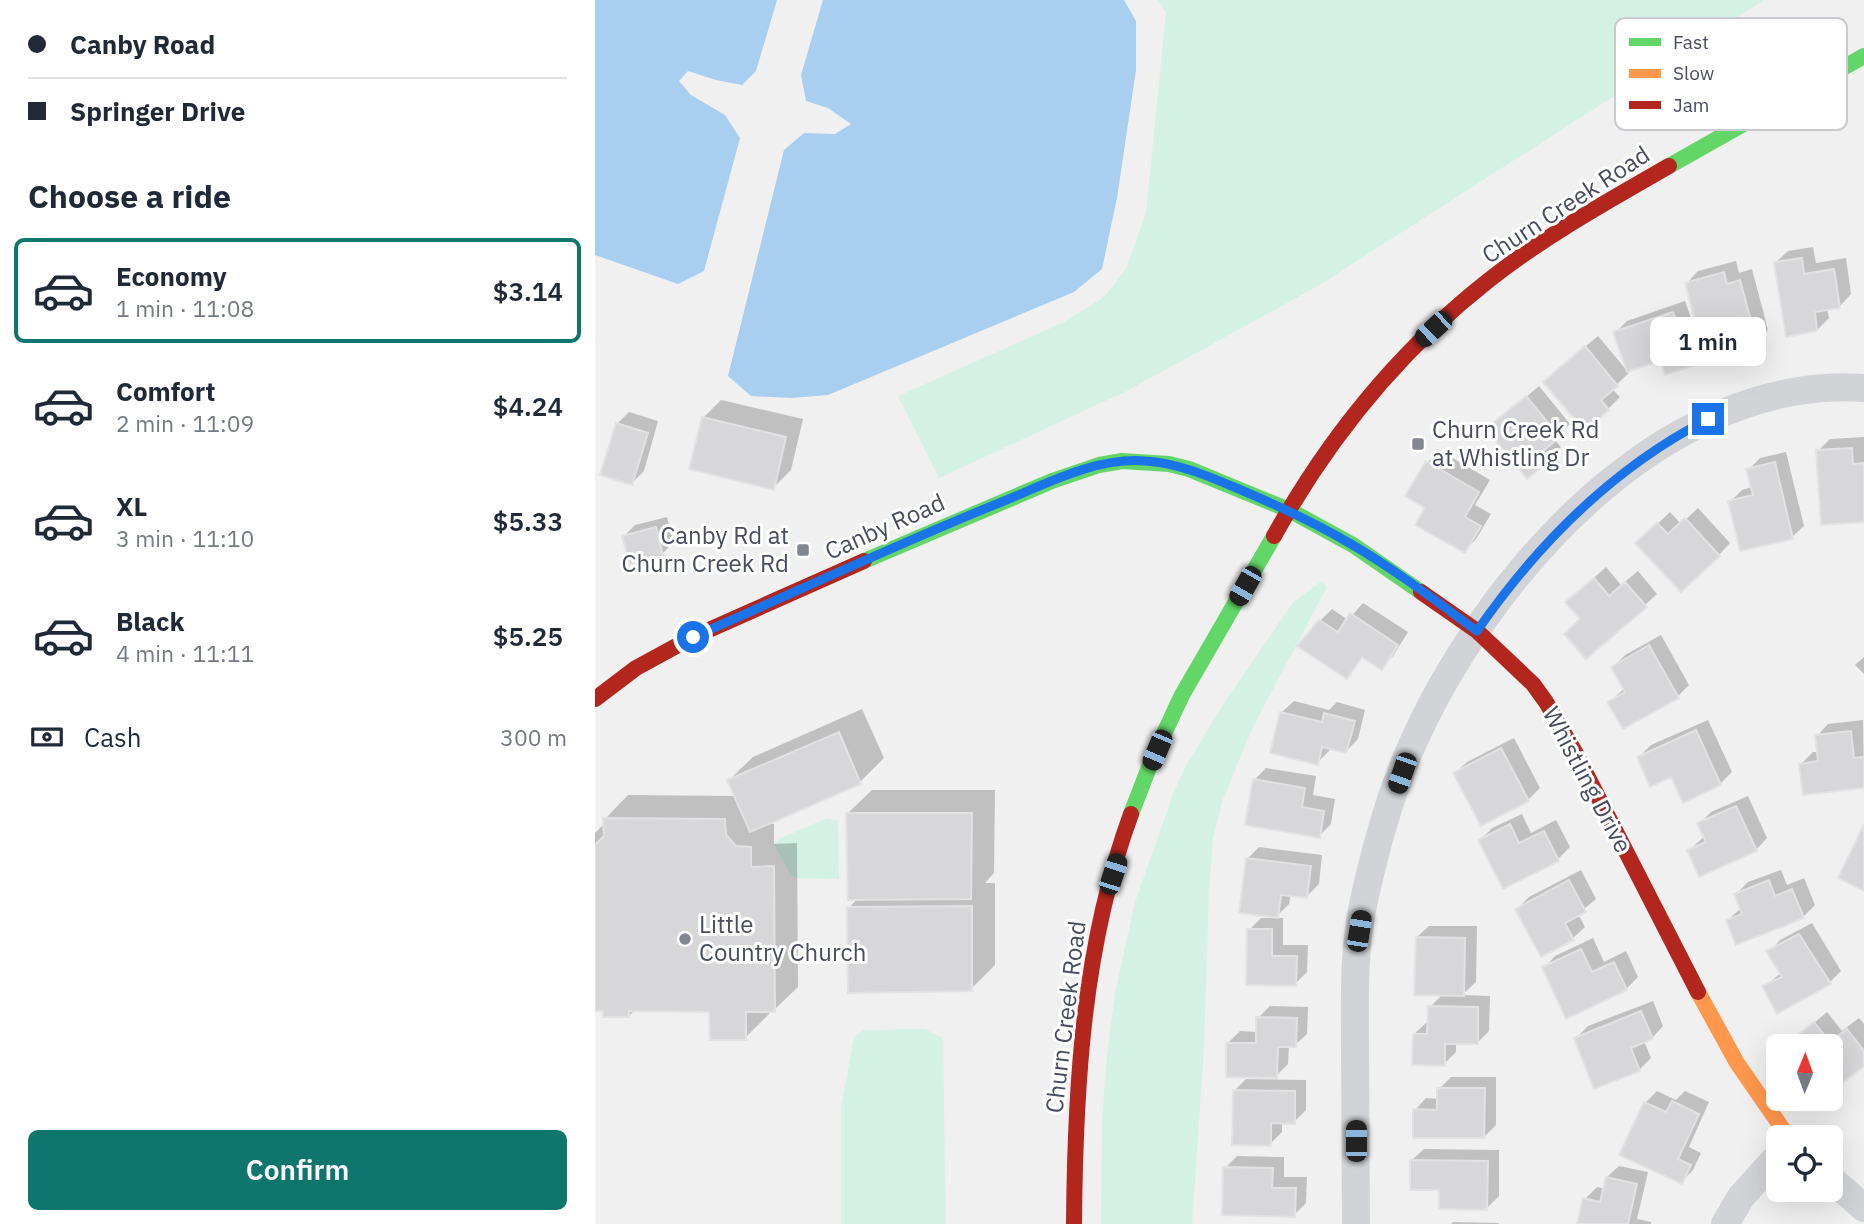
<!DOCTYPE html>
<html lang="en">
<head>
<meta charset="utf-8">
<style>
	:root { --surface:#fff; --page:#f6f6f7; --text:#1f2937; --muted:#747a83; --line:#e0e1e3; --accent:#0f766e }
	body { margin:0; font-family:"IBM Plex Sans",sans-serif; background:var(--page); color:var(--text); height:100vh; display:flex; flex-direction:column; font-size:26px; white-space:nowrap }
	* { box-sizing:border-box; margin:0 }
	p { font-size:23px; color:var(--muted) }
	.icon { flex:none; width:38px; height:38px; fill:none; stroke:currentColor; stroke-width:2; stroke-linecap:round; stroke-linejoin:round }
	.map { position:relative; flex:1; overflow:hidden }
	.panel { display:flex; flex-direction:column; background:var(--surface); width:595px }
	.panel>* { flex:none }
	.hud { display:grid; align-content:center; height:154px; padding:0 28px; background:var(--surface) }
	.needle { width:46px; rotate:1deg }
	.fabs { position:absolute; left:1171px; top:1034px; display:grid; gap:14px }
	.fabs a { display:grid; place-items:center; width:77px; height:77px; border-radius:10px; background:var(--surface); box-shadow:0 7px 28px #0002; font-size:35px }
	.end { position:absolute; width:32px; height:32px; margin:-16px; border:9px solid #1a73e8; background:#fff; box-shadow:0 0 0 4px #fff }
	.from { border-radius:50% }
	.bubble { position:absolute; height:49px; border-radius:10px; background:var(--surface); box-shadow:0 7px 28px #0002; font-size:23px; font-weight:600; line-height:49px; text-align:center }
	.car { position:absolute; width:21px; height:42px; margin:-21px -10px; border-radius:9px; box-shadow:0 0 5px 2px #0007; background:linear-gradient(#222 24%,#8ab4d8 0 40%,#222 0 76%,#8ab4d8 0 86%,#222 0) }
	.hud b { display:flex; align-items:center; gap:24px; height:66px; font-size:26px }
	.hud b+b { border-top:2px solid var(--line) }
	.hud i { width:18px; height:18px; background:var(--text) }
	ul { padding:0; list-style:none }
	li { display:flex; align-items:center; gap:21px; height:105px; margin:0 14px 10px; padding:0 14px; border:4px solid transparent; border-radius:10px }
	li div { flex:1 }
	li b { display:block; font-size:26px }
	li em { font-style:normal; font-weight:600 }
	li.current { border-color:var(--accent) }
	li>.icon { width:63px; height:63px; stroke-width:1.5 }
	h2 { padding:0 28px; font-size:32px; line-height:84px }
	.pay { display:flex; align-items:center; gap:18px; height:77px; padding:0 28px; font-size:26px }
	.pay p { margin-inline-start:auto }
	.action { display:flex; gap:14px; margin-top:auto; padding:14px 28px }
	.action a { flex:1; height:80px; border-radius:10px; background:var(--accent); color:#fff; font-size:28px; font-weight:600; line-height:80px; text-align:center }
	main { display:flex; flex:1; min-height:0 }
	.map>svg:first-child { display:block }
	.green { fill:#d4f1e6 }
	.water { fill:#a8cef0 }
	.shadow { fill:#0003 }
	.building { fill:#d7d7d9; stroke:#e2e2e3; stroke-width:2 }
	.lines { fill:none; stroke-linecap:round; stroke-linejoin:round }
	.street { stroke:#d2d3d6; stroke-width:28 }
	.fast { stroke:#63d668; stroke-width:16 }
	.slow { stroke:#ff974d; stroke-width:16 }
	.jam { stroke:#b3261e; stroke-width:16 }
	.route { stroke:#1a73e8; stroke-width:9 }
	.poi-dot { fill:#828691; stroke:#fff; stroke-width:2.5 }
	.labels { text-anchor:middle; stroke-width:6; stroke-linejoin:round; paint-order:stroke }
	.street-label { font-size:24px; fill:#474d5e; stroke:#fff }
	.poi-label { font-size:24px; fill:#474d5e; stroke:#fff; text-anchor:start }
	.key { fill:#fff; stroke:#c8cacf; stroke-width:2 }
	.key-label { font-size:19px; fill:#474d5e }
</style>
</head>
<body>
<main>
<section class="panel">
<div class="hud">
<b><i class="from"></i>Canby Road</b>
<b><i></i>Springer Drive</b>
</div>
<h2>Choose a ride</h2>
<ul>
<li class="current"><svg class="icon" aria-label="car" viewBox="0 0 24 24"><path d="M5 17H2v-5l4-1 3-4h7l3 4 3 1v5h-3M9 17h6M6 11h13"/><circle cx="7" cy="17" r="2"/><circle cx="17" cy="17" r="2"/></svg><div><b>Economy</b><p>1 min · 11:08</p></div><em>$3.14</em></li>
<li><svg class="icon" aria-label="car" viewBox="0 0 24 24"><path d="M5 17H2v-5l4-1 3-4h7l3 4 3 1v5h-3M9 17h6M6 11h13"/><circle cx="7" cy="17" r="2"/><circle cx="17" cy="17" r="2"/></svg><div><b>Comfort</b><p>2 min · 11:09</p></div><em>$4.24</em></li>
<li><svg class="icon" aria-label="car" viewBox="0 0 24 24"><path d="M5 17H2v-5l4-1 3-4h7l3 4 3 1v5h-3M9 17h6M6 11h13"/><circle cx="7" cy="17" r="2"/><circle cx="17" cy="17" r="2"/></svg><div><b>XL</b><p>3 min · 11:10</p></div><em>$5.33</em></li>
<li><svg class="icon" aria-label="car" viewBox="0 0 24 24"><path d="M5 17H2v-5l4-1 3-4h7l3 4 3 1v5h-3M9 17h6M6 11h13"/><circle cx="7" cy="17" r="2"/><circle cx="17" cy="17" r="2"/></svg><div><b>Black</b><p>4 min · 11:11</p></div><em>$5.25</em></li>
</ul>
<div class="pay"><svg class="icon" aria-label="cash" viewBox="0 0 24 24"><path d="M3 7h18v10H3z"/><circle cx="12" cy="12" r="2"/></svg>Cash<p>300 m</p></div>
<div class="action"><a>Confirm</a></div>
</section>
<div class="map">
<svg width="1269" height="1224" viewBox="0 0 1269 1224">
	<rect width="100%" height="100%" fill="#f1f0f0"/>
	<!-- green -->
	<g class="green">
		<polygon points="563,0 1169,0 723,286 532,391 344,478 303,396 469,322 509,297 531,269 551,213 571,12"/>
		<polygon points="727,581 732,587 658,727 628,799 618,839 614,891 609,1049 597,1224 506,1224 507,1118 512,1056 520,993 540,902 580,789 592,764 629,703 699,601"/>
		<polygon points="232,818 243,821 244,879 202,878 196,876 179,844 184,839"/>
		<polygon points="330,1029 348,1038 351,1224 246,1224 246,1107 259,1037 269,1030"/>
	</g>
	<!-- water -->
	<g class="water">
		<polygon points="0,0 182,0 161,71 147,85 121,80 93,71 84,81 96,95 130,115 145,138 109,271 83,284 0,255"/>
		<polygon points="228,0 529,0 541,21 541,70 522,198 507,269 479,292 233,395 196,398 156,396 133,376 189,150 209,133 240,134 256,124 233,108 211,101 206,75"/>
	</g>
	<!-- shadow -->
	<g class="shadow">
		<polygon points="1218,247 1221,263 1251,258 1256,294 1245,306 1232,308 1234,318 1222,330 1181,262 1193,251"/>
		<polygon points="1141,261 1144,273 1157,269 1173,330 1161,341 1131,326 1092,283 1103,271"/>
		<polygon points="1090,301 1108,352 1096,364 1066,359 1020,333 1032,321"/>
		<polygon points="1003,336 1034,373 1017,389 1025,397 1013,409 962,370"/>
		<polygon points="944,386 975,424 959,439 966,447 932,477 893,429"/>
		<polygon points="126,400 208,419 196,470 178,488 108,418"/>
		<polygon points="34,412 63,421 49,471 37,483 22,424"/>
		<polygon points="1269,437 1269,520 1223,451 1235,439"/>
		<polygon points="844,450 895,480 880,505 896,514 881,539 870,551 833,508 812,496 833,462"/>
		<polygon points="1191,452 1209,526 1197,537 1135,502 1147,490 1157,487 1153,470 1165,458"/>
		<polygon points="1103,508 1135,543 1124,555 1054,532 1075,512 1086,524"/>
		<polygon points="72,517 79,542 67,554 29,536 40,525"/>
		<polygon points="1011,567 1026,585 1043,571 1062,594 1050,605 987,619 984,591"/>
		<polygon points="768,603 813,632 798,656 786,668 769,656 752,677 725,621 737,609 753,620"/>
		<polygon points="1066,635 1094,685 1083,696 1014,702 1030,688 1018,667 1030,655"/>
		<polygon points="1269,657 1269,674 1260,665"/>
		<polygon points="699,701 734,710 742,702 770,710 763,739 751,751 735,747 734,751 722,763 687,712"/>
		<polygon points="267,709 289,758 265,782 171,823 179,824 179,844 202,843 203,987 179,1010 174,1010 174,1014 150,1038 116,1010 40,1010 34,1016 0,1010 0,833 8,825 10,819 33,795 141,796 134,780 158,757"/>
		<polygon points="1113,720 1137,772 1125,784 1077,775 1044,757 1056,745"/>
		<polygon points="1268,720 1269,786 1206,764 1218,752 1223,752 1222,736 1233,724"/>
		<polygon points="919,738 945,788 933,800 860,773 872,762"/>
		<polygon points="671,768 721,776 718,795 740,799 736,824 724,836 659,780"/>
		<polygon points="277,790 400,790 399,873 390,883 400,883 400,965 376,989 254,908 263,898 253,813"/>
		<polygon points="1153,796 1172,838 1161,850 1094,850 1110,836 1104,824 1116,812"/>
		<polygon points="927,814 936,833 961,820 975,847 963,859 885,840 897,828"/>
		<polygon points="664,847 727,855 724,884 712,896 696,894 694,904 680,918 688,918 688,945 713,945 712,972 700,984 654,930 666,918 677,918 652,859"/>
		<polygon points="986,870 1001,899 983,914 990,927 978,938 946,955 922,909 934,897"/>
		<polygon points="1186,870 1192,885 1209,878 1220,905 1208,917 1133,920 1145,909 1141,894 1153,882"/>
		<polygon points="1217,923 1246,971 1234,983 1169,987 1187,972 1174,952 1185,940"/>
		<polygon points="834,926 882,926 881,982 867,995 895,996 894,1031 882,1043 861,1042 861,1052 849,1064 819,1034 831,1023 834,1023 835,1007 848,994 822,937"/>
		<polygon points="998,938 1009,962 1031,951 1043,977 1031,989 949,968 960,956"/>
		<polygon points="1058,1001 1068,1026 1057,1038 1049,1041 1056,1058 1044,1070 981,1038 993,1026"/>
		<polygon points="675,1006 713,1007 712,1034 700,1045 694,1045 693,1064 681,1076 633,1043 645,1031 662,1032 663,1018"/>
		<polygon points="1232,1012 1247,1031 1264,1018 1269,1024 1269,1064 1236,1090 1236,1046 1196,1046 1194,1044"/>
		<polygon points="856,1077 901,1077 901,1125 889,1137 820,1110 831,1098 844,1099 844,1089"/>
		<polygon points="651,1079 711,1080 711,1110 699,1122 687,1122 687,1132 675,1144 639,1091"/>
		<polygon points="1062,1091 1081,1100 1090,1091 1114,1102 1094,1147 1106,1153 1098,1170 1086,1182 1050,1103"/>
		<polygon points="829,1149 904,1150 904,1196 892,1208 846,1188 817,1160"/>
		<polygon points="642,1156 689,1157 689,1177 712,1177 711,1203 699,1215 630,1168"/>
		<polygon points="1024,1166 1053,1172 1042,1219 1056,1222 1056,1224 984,1224 990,1199 1002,1187 1010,1189 1012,1177"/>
		<polygon points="858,1222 904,1223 904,1224 856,1224"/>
	</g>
	<!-- building -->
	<g class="building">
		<polygon points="1207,258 1209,274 1239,269 1245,308 1220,312 1222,331 1191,337 1179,262"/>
		<polygon points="1129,272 1132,284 1145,280 1162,343 1136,350 1130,328 1104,335 1090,283"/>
		<polygon points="1078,312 1097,366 1070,375 1065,361 1032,372 1018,332"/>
		<polygon points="990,346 1023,386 1006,400 1014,410 990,431 948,382"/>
		<polygon points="931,396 965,437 948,451 955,460 932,479 891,429"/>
		<polygon points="107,417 191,437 179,490 94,469"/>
		<polygon points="21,423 53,433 37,485 5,475"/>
		<polygon points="1257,448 1258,464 1269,463 1269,522 1226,525 1221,450"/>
		<polygon points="831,461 884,492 870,517 886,526 870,553 820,525 830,508 810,496"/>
		<polygon points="1180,462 1198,539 1145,551 1133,501 1158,495 1151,469"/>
		<polygon points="1090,518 1125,556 1086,592 1040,543 1062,523 1073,534"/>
		<polygon points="61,527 68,556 35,565 27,536"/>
		<polygon points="999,578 1014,596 1030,582 1052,607 991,659 969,634 985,619 970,602"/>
		<polygon points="755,613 803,645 787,670 767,657 752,679 702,646 724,620 743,632"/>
		<polygon points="1054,645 1084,698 1028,729 1012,702 1030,692 1016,667"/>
		<polygon points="685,712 727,722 729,713 760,721 751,753 727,747 723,765 675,753"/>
		<polygon points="1101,730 1126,785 1088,803 1076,777 1055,787 1042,757"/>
		<polygon points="1256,731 1259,758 1269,757 1269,788 1208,795 1204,764 1223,761 1220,735"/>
		<polygon points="244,732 266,784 155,832 132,780"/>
		<polygon points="906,748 934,801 886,826 858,773"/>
		<polygon points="658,779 710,788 707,807 729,811 725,838 650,825"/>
		<polygon points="1141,806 1162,851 1104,877 1092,850 1111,842 1102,823"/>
		<polygon points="251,813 377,813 376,899 253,900"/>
		<polygon points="8,818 130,819 131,835 141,846 156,847 156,867 179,866 180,1012 151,1012 151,1040 115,1040 114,1012 34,1011 34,1017 8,1017 8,1011 0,1011 0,845 9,836"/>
		<polygon points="915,824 924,843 949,831 964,861 908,889 883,840"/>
		<polygon points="1269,824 1269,891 1243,878"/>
		<polygon points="651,858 716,866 712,898 686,895 683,918 644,913"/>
		<polygon points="974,880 991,912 970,923 979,940 946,957 920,909"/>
		<polygon points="1174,880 1180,896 1197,889 1209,918 1141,945 1131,920 1147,914 1139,894"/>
		<polygon points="377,906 377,991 253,993 252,907"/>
		<polygon points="652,929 677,929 677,956 702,956 701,986 651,985"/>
		<polygon points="1204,934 1236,984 1182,1014 1167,986 1187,977 1171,951"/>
		<polygon points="821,937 870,938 869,996 819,995"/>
		<polygon points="986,949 997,972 1019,962 1032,990 971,1019 947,967"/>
		<polygon points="833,1006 883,1007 883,1044 850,1044 850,1066 817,1065 818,1034 832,1034"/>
		<polygon points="1046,1011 1058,1039 1036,1048 1045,1071 999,1089 979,1038"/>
		<polygon points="661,1017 702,1018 701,1047 683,1047 682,1078 631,1077 631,1043 661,1043"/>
		<polygon points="1219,1022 1235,1042 1252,1029 1269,1051 1269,1066 1236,1092 1236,1046 1194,1046 1192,1044"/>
		<polygon points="842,1088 890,1088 889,1138 818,1138 818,1109 842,1110"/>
		<polygon points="638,1090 700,1091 700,1124 676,1123 676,1146 637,1145"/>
		<polygon points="1077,1101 1104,1114 1083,1159 1096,1165 1087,1184 1024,1155 1049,1102 1071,1112"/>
		<polygon points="815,1160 893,1161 892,1210 844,1209 844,1190 815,1190"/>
		<polygon points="628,1167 678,1168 677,1188 701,1188 700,1217 627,1215"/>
		<polygon points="1011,1177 1042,1184 1033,1224 982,1224 988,1198 1005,1202"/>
	</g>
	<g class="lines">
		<!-- street -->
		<g class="street">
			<polyline points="1236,1179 1269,1208"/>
			<path d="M761 1224C761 1165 760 1106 760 1048 760 1000 758 952 768 905 779 854 793 800 814 752 887 582 1066 374 1269 388"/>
			<polyline points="1130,1224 1146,1197 1183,1156"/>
		</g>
		<!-- fast -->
		<g class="fast">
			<polyline points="1074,166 1269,56"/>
			<polyline points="269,561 457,481 504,465 527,461 574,464 594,469 694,510 758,545 826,592"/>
			<polyline points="536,814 558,757 587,695 679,536"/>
		</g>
		<!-- slow -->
		<polyline class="slow" points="1103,992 1142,1063 1194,1138"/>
		<!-- jam -->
		<g class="jam">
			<path d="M679 536C734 437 805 350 894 280 950 236 1013 201 1074 166"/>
			<polyline points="826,592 882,631 938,684 951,702 980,752 1103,992"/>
			<polyline points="0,699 41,668 98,637 269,561"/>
			<path d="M479 1224C480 1086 488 945 536 814"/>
		</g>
	</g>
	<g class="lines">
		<!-- route -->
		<path class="route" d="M98 637C201 592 304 543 409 501 453 483 502 457 550 461 584 463 615 477 646 490 684 506 720 523 756 544 799 569 841 601 882 631 943 543 1018 468 1113 419"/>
	</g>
	<!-- markers -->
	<g class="poi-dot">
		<rect x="816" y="437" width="14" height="14" rx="3.5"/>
		<rect x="201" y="543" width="14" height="14" rx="3.5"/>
		<circle cx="90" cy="939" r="7"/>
	</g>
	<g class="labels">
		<!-- street labels -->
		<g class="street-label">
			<text transform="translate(971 205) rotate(-33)" y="8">Churn Creek Road</text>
			<text transform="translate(290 527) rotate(-24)" y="8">Canby Road</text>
			<text transform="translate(992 780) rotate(62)" y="8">Whistling Drive</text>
			<text transform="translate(471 1017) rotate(-83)" y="8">Churn Creek Road</text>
		</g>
		<!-- poi labels -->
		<g class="poi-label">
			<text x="837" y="438">Churn Creek Rd<tspan x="837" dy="28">at Whistling Dr</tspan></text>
			<text x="194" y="544" text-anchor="end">Canby Rd at<tspan x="194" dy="28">Churn Creek Rd</tspan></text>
			<text x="104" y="933">Little<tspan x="104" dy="28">Country Church</tspan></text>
		</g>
	</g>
	<!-- legend -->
	<rect x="1020" y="18" width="232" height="112" rx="10" class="key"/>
	<rect x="1034" y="38" width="32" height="8" fill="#63d668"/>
	<rect x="1034" y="69" width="32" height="9" fill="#ff974d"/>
	<rect x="1034" y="101" width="32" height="8" fill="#b3261e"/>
	<g class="key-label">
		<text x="1078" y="49">Fast</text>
		<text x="1078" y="80">Slow</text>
		<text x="1078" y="112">Jam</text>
	</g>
</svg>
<div class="fabs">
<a><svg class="needle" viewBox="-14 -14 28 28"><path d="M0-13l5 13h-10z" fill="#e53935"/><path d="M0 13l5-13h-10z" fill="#747a83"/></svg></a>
<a><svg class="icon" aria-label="locate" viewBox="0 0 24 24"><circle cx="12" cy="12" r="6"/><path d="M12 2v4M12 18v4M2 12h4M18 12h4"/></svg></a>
</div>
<i class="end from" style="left:98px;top:637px"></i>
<i class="end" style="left:1113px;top:419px"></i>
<div class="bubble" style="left:1055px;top:317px;width:116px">1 min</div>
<i class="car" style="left:838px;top:329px;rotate:227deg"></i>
<i class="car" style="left:650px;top:586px;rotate:210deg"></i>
<i class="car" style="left:562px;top:750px;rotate:203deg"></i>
<i class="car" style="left:807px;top:773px;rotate:199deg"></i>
<i class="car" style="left:518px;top:874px;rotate:18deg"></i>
<i class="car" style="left:764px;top:931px;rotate:9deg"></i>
<i class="car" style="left:761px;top:1141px;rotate:0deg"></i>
</div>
</main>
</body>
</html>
